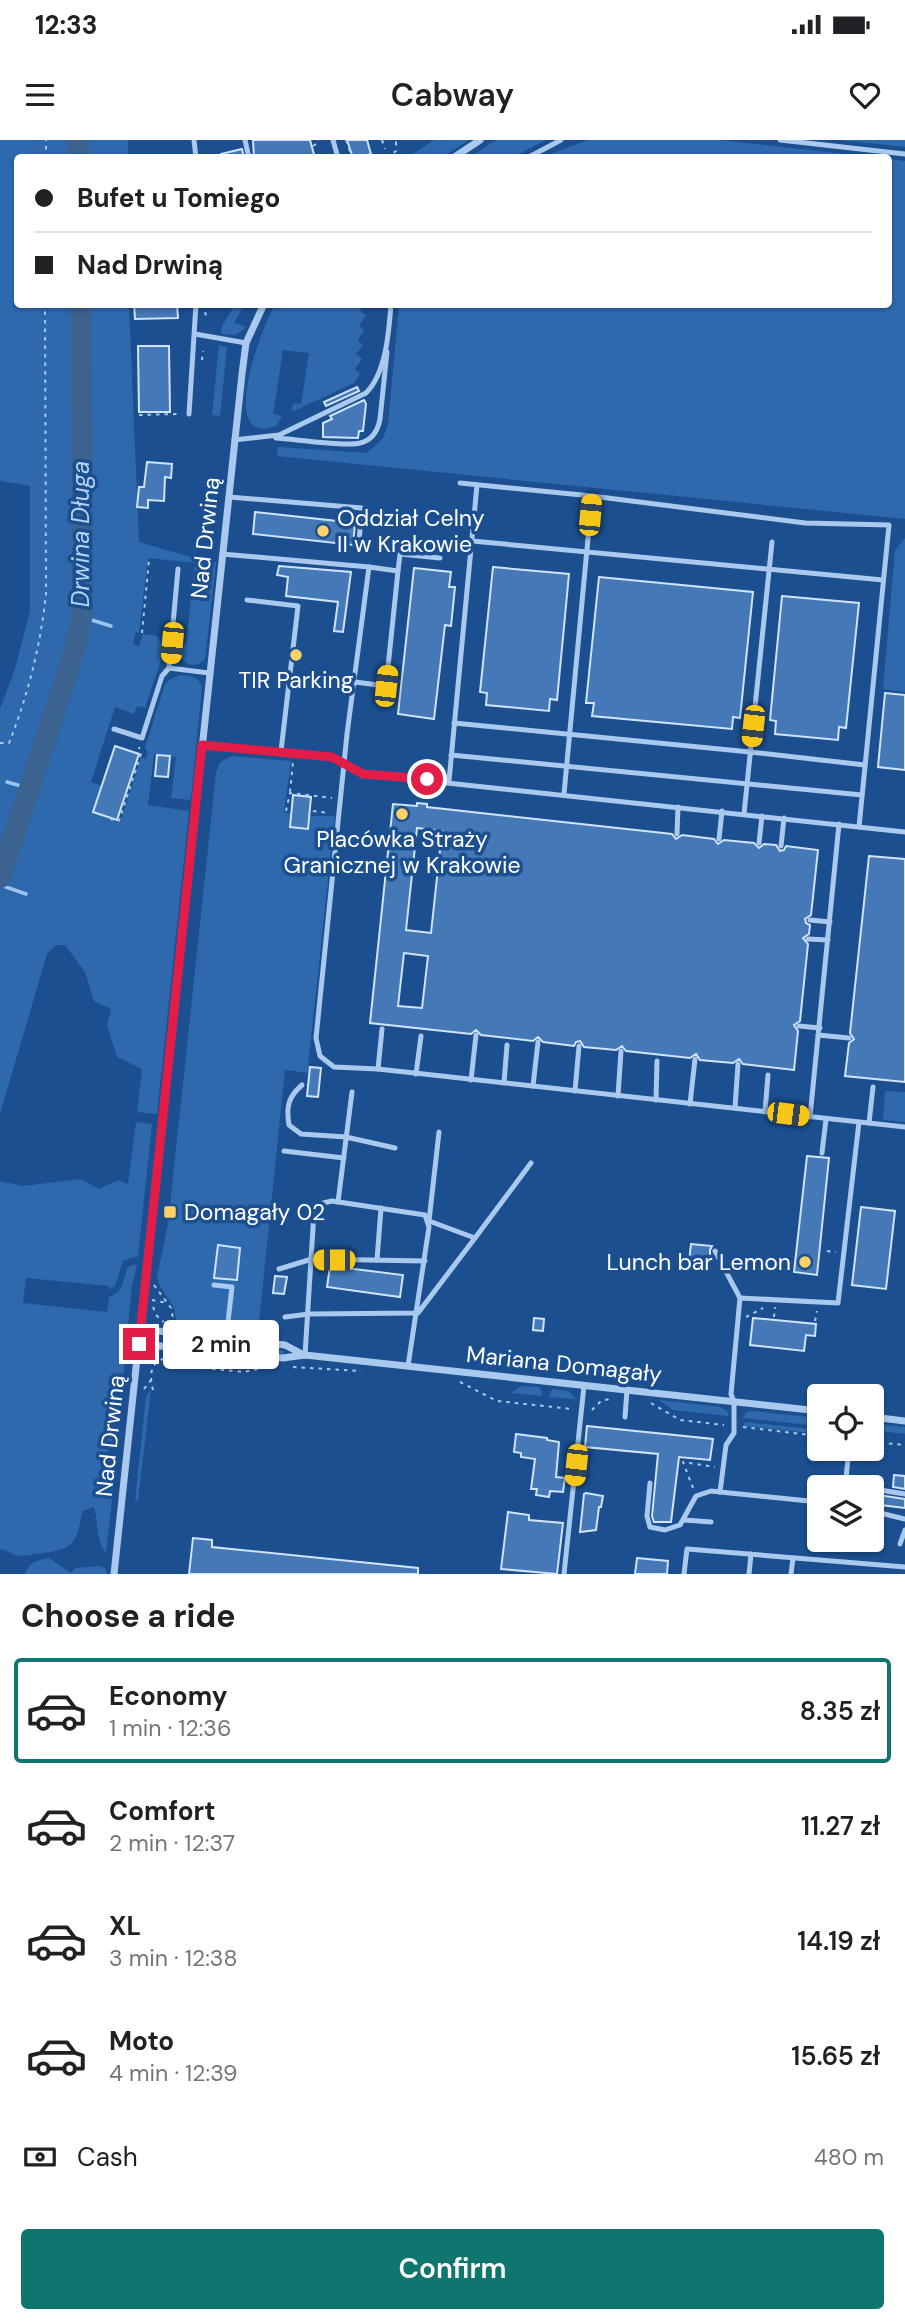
<!DOCTYPE html>
<html lang="en">
<head>
<meta charset="utf-8">
<style>
	:root { --surface:#fff; --page:#f6f6f6; --text:#202124; --muted:#757577; --line:#e0e0e0; --accent:#0f766e }
	body { margin:0; font-family:"DM Sans",sans-serif; background:var(--page); color:var(--text); height:100vh; display:flex; flex-direction:column; font-size:26px; white-space:nowrap }
	* { box-sizing:border-box; margin:0 }
	p { font-size:23px; color:var(--muted) }
	.icon { flex:none; width:38px; height:38px; fill:none; stroke:currentColor; stroke-width:2; stroke-linecap:round; stroke-linejoin:round }
	.map { position:relative; height:1434px; overflow:hidden }
	.details { display:flex; flex-direction:column; background:var(--surface); flex:1 }
	.details>* { flex:none }
	.banner { position:absolute; left:14px; top:14px; width:878px; height:154px; border-radius:7px; box-shadow:0 2px 5px #0004; display:grid; align-content:center; height:154px; padding:0 21px; background:var(--surface) }
	.controls { position:absolute; left:807px; top:1244px; display:grid; gap:14px }
	.controls a { display:grid; place-items:center; width:77px; height:77px; border-radius:7px; background:var(--surface); box-shadow:0 2px 5px #0004; font-size:35px }
	.end { position:absolute; width:32px; height:32px; margin:-16px; border:9px solid #e11d48; background:#fff; box-shadow:0 0 0 4px #fff }
	.from { border-radius:50% }
	.bubble { position:absolute; height:49px; border-radius:7px; background:var(--surface); box-shadow:0 2px 5px #0004; font-size:23px; font-weight:600; line-height:49px; text-align:center }
	.car { position:absolute; width:21px; height:42px; margin:-21px -10px; border-radius:9px; box-shadow:0 0 5px 2px #0007; background:linear-gradient(#f5c518 24%,#345 0 40%,#f5c518 0 76%,#345 0 86%,#f5c518 0) }
	.banner b { display:flex; align-items:center; gap:24px; height:66px; font-size:26px }
	.banner b+b { border-top:2px solid var(--line) }
	.banner i { width:18px; height:18px; background:var(--text) }
	ul { padding:0; list-style:none }
	li { display:flex; align-items:center; gap:21px; height:105px; margin:0 14px 10px; padding:0 7px; border:4px solid transparent; border-radius:7px }
	li div { flex:1 }
	li b { display:block; font-size:26px }
	li em { font-style:normal; font-weight:600 }
	li.active { border-color:var(--accent) }
	li>.icon { width:63px; height:63px; stroke-width:1.5 }
	h2 { padding:0 21px; font-size:32px; line-height:84px }
	.pay { display:flex; align-items:center; gap:18px; height:77px; padding:0 21px; font-size:26px }
	.pay p { margin-inline-start:auto }
	.action { display:flex; gap:14px; margin-top:auto; padding:14px 21px }
	.action a { flex:1; height:80px; border-radius:7px; background:var(--accent); color:#fff; font-size:28px; font-weight:600; line-height:80px; text-align:center }
	.status { display:flex; justify-content:space-between; align-items:center; height:49px; padding:0 35px; background:var(--surface); direction:ltr }
	.status svg { height:19px; fill:currentColor }
	header { display:flex; justify-content:space-between; align-items:center; height:91px; padding:0 21px; background:var(--surface); font-size:32px; font-weight:600 }
	.map>svg:first-child { display:block }
	.green { fill:#2e69ad }
	.lines { fill:none; stroke-linecap:round; stroke-linejoin:round }
	.stream { stroke:#9cc4f0; stroke-width:3.5 }
	.river { stroke:#3c6290; stroke-width:21 }
	.building { fill:#4478b7; stroke:#cfe3fa; stroke-width:2; fill-rule:evenodd }
	.path { stroke:#a9c9ee; stroke-width:2; stroke-dasharray:3.5 5; stroke-linecap:butt }
	.lane { stroke:#a9c9ee; stroke-width:5 }
	.street { stroke:#a9c9ee; stroke-width:7 }
	.route { stroke:#e11d48; stroke-width:9 }
	.poi-dot { fill:#ffd166; stroke:#1b4f8f; stroke-width:2.5 }
	.labels { text-anchor:middle; stroke-width:7; stroke-linejoin:round; paint-order:stroke }
	.poi-label { font-size:23px; fill:#fff; stroke:#1b4f8f; text-anchor:start }
	.street-label { font-size:23px; fill:#fff; stroke:#1b4f8f }
	.water-label { font-size:24px; font-style:italic; fill:#b5d3f5; stroke:#1b4f8f }
</style>
</head>
<body>
<div class="status"><b>12:33</b><svg viewBox="0 0 49 12"><path d="M0 12V9h3v3zM5 12V6h3v6zM10 12V3h3v9zM15 12V0h3v12zM26 1h20v11H26zM47 4h2v5h-2z"/></svg></div>
<header><svg class="icon" aria-label="menu" viewBox="0 0 24 24"><path d="M4 6h16M4 12h16M4 18h16"/></svg>Cabway<svg class="icon" aria-label="heart" viewBox="0 0 24 24"><path d="M12 20l-8-8c-3-5 5-10 8-4 3-6 11-1 8 4z"/></svg></header>
<div class="map">
<svg width="905" height="1434" viewBox="0 0 905 1434">
	<rect width="100%" height="100%" fill="#1b4f8f"/>
	<!-- green -->
	<g class="green">
		<path d="M0 0H128V17L18 18V164L129 165 139 402 197 419 212 420 216 423 205 519C193 533 177 520 177 504L186 505 195 423 148 418 139 493 136 492 133 504 139 506 143 494 157 496 162 502V517L145 568 137 566 134 574 115 567 91 642 102 646 94 672 120 683 141 618 146 619 148 612 145 608 165 544C175 533 197 531 202 547L191 658 190 660 171 658 176 617 154 614 148 665 189 671 157 974 137 972 142 929 117 917 107 886 111 869 94 861 85 832 65 805H56L47 814 0 974V569L14 532 30 471V346L0 341Z"/>
		<polygon points="434,0 469,0 443,17 408,17"/>
		<polygon points="496,0 546,0 513,17 470,17"/>
		<polygon points="588,0 719,0 873,17 542,17"/>
		<polygon points="840,0 905,0 905,7"/>
		<polygon points="889,19 905,21 905,379 277,316 278,307 367,313 383,298 388,284 399,165 889,164"/>
		<polygon points="235,165 244,165 234,183 247,187 235,195 221,194 222,186"/>
		<path d="M275 165H364L360 171 366 175 359 186 364 190 358 200 363 205 356 214 362 219 355 229 360 233 354 243 294 271 292 270 293 263 301 264 309 213 283 210 273 274 282 276 277 285C270 289 264 290 256 287 229 275 263 184 275 165Z"/>
		<polygon points="219,205 227,207 220,276 212,275"/>
		<polygon points="905,398 905,552 883,549 895,410"/>
		<polygon points="232,616 291,621 284,672 291,674 290,686 308,688 309,676 335,676 308,925 310,927 310,933 285,930 258,1192 181,1184 176,1180 174,1168 160,1146 157,1137 168,1084 216,633 220,622"/>
		<polygon points="885,951 905,952 905,982 883,980"/>
		<path d="M136 982 152 984 138 1116 123 1121 115 1146 109 1150V1146L26 1138 23 1163 107 1172 109 1157C126 1151 121 1139 129 1126L137 1124 132 1145 123 1238 124 1245 112 1305H109L108 1316H111L110 1329 113 1351 106 1413C95 1399 99 1383 94 1367L82 1371C77 1407 72 1409 37 1414 30 1415 21 1417 15 1415 9 1413 6 1409 0 1409V1041L23 1046 80 1039 99 1049 118 1040 128 1044Z"/>
		<polygon points="179,1200 284,1211 284,1214 179,1204"/>
		<polygon points="177,1215 218,1225 219,1228 172,1223 173,1219"/>
		<polygon points="521,1246 539,1247 542,1251 542,1256 511,1253"/>
		<polygon points="552,1249 568,1251 576,1259 549,1257"/>
		<polygon points="151,1250 138,1360 135,1361 146,1256"/>
		<polygon points="659,1260 720,1267 727,1271 729,1276 673,1270"/>
		<polygon points="753,1271 819,1278 819,1286 742,1278 747,1272"/>
		<polygon points="745,1282 819,1290 819,1294 743,1286"/>
		<polygon points="872,1284 905,1287 905,1294 872,1290"/>
		<path d="M49 1418 71 1433 75 1428 99 1426 105 1428 107 1434H25C29 1422 37 1420 49 1418Z"/>
	</g>
	<g class="lines">
		<!-- stream -->
		<g class="stream">
			<polyline points="82,477 111,486"/>
			<polyline points="7,642 28,648"/>
			<polyline points="0,745 26,754"/>
		</g>
		<!-- river -->
		<g class="river">
			<polyline points="78,18 78,0"/>
			<polyline points="0,738 71,522 82,477 81,164"/>
		</g>
	</g>
	<!-- building -->
	<g class="building">
		<polygon points="253,0 310,0 315,18 254,18"/>
		<polygon points="347,0 367,0 371,14 353,18"/>
		<polygon points="242,9 244,18 222,18 221,14"/>
		<polygon points="134,164 177,164 178,178 135,179"/>
		<polygon points="138,206 169,206 170,272 139,272"/>
		<polygon points="357,247 359,251 326,266 324,262"/>
		<polygon points="364,260 366,264 363,291 359,291 358,298 323,297 323,283 332,279 330,276"/>
		<polygon points="147,322 172,324 171,338 165,337 164,361 148,360 148,368 137,367 139,347 144,347"/>
		<polygon points="255,372 355,383 353,405 253,394"/>
		<polygon points="279,426 351,432 343,492 334,491 338,462 286,456 288,437 277,435"/>
		<polygon points="493,427 569,434 557,560 550,559 549,571 486,565 487,553 480,552"/>
		<polygon points="414,428 451,432 449,447 455,447 451,486 445,485 434,579 398,574"/>
		<polygon points="599,437 753,452 740,578 733,577 732,589 592,576 594,563 586,563"/>
		<polygon points="782,456 859,463 846,588 839,587 838,600 775,594 776,581 770,580"/>
		<polygon points="885,553 905,555 905,630 878,627"/>
		<polygon points="115,606 139,614 117,680 93,672"/>
		<polygon points="157,615 170,616 168,637 155,636"/>
		<polygon points="293,655 311,657 308,689 290,687"/>
		<path d="M417 663 427 664V667L672 694 676 699 682 695 714 699 718 704 724 700 754 703 759 708 764 704 776 705 780 711 784 710 786 706 818 710 811 775 805 779 806 783 810 785 809 794 803 798 808 804 800 881 794 885 798 891 794 930 743 924 739 919 733 923 700 920 696 914 690 918 626 911 622 906 616 910 584 907 580 901 576 902 574 906 543 902 538 897 533 901 481 895 476 890 471 894 370 883 393 664 417 666ZM417 688 442 691 431 793 406 790ZM404 813 428 816 422 868 398 866Z"/>
		<polygon points="869,716 905,719 905,942 845,936 849,903 854,899 850,893"/>
		<polygon points="310,927 321,928 318,957 307,956"/>
		<polygon points="807,1016 829,1018 817,1135 794,1132"/>
		<polygon points="861,1067 895,1071 886,1149 852,1145"/>
		<polygon points="691,1104 712,1106 710,1110 710,1123 689,1121"/>
		<polygon points="218,1105 240,1108 237,1140 214,1138"/>
		<polygon points="330,1126 403,1135 400,1157 327,1147"/>
		<polygon points="275,1136 287,1137 284,1154 273,1153"/>
		<polygon points="534,1178 544,1179 543,1191 533,1190"/>
		<polygon points="753,1178 816,1184 815,1196 806,1195 804,1211 750,1205"/>
		<polygon points="587,1286 713,1299 710,1320 679,1317 671,1382 654,1382 652,1376 658,1314 585,1307"/>
		<polygon points="516,1294 547,1298 547,1300 559,1302 556,1337 565,1338 563,1352 550,1351 549,1357 536,1355 537,1349 531,1349 535,1319 521,1317 521,1313 514,1312"/>
		<polygon points="894,1335 905,1336 905,1349 893,1347"/>
		<polygon points="586,1353 603,1356 601,1367 599,1367 596,1390 580,1392 584,1354"/>
		<polygon points="872,1354 905,1359 905,1368 872,1364"/>
		<polygon points="508,1372 529,1375 529,1380 563,1383 557,1434 501,1429"/>
		<polygon points="193,1398 212,1400 212,1407 418,1428 418,1434 189,1434"/>
		<polygon points="637,1418 668,1421 667,1434 635,1434"/>
	</g>
	<g class="lines">
		<!-- path -->
		<g class="path">
			<polyline points="346,0 352,18"/>
			<polyline points="382,0 385,9"/>
			<polyline points="313,6 318,3 318,0"/>
			<polyline points="46,18 46,0"/>
			<polyline points="387,18 396,11 396,2 400,0"/>
			<polyline points="205,172 207,179"/>
			<polyline points="202,220 203,211"/>
			<polyline points="139,275 179,274"/>
			<polyline points="142,493 149,420"/>
			<path d="M0 603H9C28 555 41 504 46 453L45 164"/>
			<polyline points="290,652 293,622"/>
			<polyline points="286,671 290,653 332,658"/>
			<polyline points="313,671 329,673"/>
			<polyline points="110,679 119,681 141,614 139,607"/>
			<polyline points="827,1111 836,1112"/>
			<polyline points="154,1145 171,1168 174,1183"/>
			<polyline points="152,1160 167,1163"/>
			<polyline points="153,1167 157,1176 164,1182"/>
			<polyline points="746,1177 763,1168"/>
			<polyline points="774,1177 775,1167"/>
			<polyline points="815,1181 817,1171"/>
			<polyline points="171,1216 169,1223 174,1225 244,1232 266,1227"/>
			<polyline points="293,1227 361,1231"/>
			<polyline points="460,1242 497,1261 572,1269"/>
			<polyline points="144,1249 151,1240"/>
			<path d="M153 1250C149 1235 150 1220 168 1218"/>
			<polyline points="651,1263 680,1280 724,1285"/>
			<polyline points="592,1270 601,1261 610,1259"/>
			<polyline points="743,1287 819,1296"/>
			<polyline points="872,1302 905,1305"/>
			<path d="M113 1342C110 1317 115 1292 122 1268"/>
			<polyline points="693,1348 683,1322 715,1327"/>
		</g>
		<!-- lane -->
		<g class="lane">
			<polyline points="194,0 196,18"/>
			<polyline points="245,0 249,18"/>
			<polyline points="333,0 338,18"/>
			<polyline points="780,0 905,14"/>
			<polyline points="527,18 561,0"/>
			<polyline points="195,194 246,203"/>
			<polyline points="189,274 196,164"/>
			<path d="M276 298C294 299 345 307 360 303 373 300 378 290 380 279L387 212"/>
			<path d="M234 300 279 295 366 253C386 233 389 192 391 164"/>
			<polyline points="460,343 592,356 805,383 889,385 859,687"/>
			<polyline points="229,357 362,368 359,401"/>
			<polyline points="472,401 883,440"/>
			<polyline points="222,414 369,427"/>
			<polyline points="440,418 400,414 398,431 369,427 347,594 316,898 320,916 334,927 378,929 905,987"/>
			<polyline points="247,460 298,466 281,611"/>
			<polyline points="169,528 209,533"/>
			<polyline points="355,542 386,546 398,431"/>
			<polyline points="454,583 750,612 865,625"/>
			<polyline points="114,589 142,598 162,536 169,528 178,429"/>
			<polyline points="202,605 332,617 363,634 905,692"/>
			<polyline points="451,615 862,655"/>
			<polyline points="449,641 477,345"/>
			<polyline points="564,654 592,356"/>
			<polyline points="744,674 772,402"/>
			<polyline points="677,694 678,667"/>
			<polyline points="719,699 722,671"/>
			<polyline points="759,703 762,676"/>
			<polyline points="781,706 784,678"/>
			<polyline points="810,780 830,782"/>
			<polyline points="808,799 828,800"/>
			<polyline points="799,886 820,888"/>
			<polyline points="818,895 849,898"/>
			<polyline points="378,929 382,889"/>
			<polyline points="416,934 421,896"/>
			<polyline points="471,940 476,895"/>
			<polyline points="504,943 507,905"/>
			<path d="M302 945C288 957 286 967 289 985L301 994 346 997 395 1008"/>
			<polyline points="533,946 538,902"/>
			<polyline points="575,951 579,906"/>
			<polyline points="618,956 621,911"/>
			<polyline points="656,960 657,921"/>
			<polyline points="690,964 695,919"/>
			<polyline points="735,968 738,924"/>
			<polyline points="765,972 768,935"/>
			<polyline points="810,977 839,684"/>
			<polyline points="869,983 873,947"/>
			<polyline points="439,992 429,1081 475,1098 531,1023"/>
			<polyline points="284,1011 344,1018"/>
			<polyline points="822,1013 826,979"/>
			<polyline points="338,1062 352,952"/>
			<polyline points="715,1111 740,1158"/>
			<polyline points="377,1120 381,1068"/>
			<polyline points="279,1129 312,1119 425,1121"/>
			<polyline points="214,1145 232,1147 226,1199"/>
			<polyline points="285,1177 309,1174 418,1173 475,1098"/>
			<polyline points="305,1215 314,1072 319,1064 332,1061 425,1075 429,1087 408,1226"/>
			<polyline points="625,1277 627,1250"/>
			<polyline points="650,1343 647,1376 650,1387 665,1390 680,1385 696,1356 711,1351 720,1352"/>
			<polyline points="845,1348 849,1309"/>
			<polyline points="880,1350 905,1354"/>
			<polyline points="819,1362 720,1352 726,1305 734,1293 734,1262 731,1254 740,1158 838,1163 859,982"/>
			<polyline points="872,1371 905,1379"/>
			<polyline points="684,1380 711,1382"/>
			<polyline points="872,1399 878,1373"/>
			<polyline points="900,1404 905,1390"/>
			<polyline points="564,1434 584,1246"/>
			<polyline points="684,1434 687,1409 905,1427"/>
			<polyline points="749,1434 751,1414"/>
			<polyline points="791,1434 793,1418"/>
		</g>
		<!-- street -->
		<g class="street">
			<polyline points="453,18 480,0"/>
			<polyline points="140,1189 285,1205 304,1215"/>
			<polyline points="139,1204 283,1218 305,1215 819,1271"/>
			<polyline points="872,1277 905,1281"/>
			<polyline points="114,1434 242,234 246,203 264,164"/>
		</g>
	</g>
	<g class="lines">
		<!-- route -->
		<polyline class="route" points="139,1204 202,605 332,617 363,634 427,639"/>
	</g>
	<!-- markers -->
	<g class="poi-dot">
		<circle cx="323" cy="391" r="7"/>
		<circle cx="296" cy="515" r="7"/>
		<circle cx="402" cy="674" r="7"/>
		<rect x="163" y="1065" width="14" height="14" rx="3.5"/>
		<circle cx="805" cy="1122" r="7"/>
	</g>
	<g class="labels">
		<!-- poi labels -->
		<g class="poi-label">
			<text x="337" y="386">Oddział Celny<tspan x="337" dy="26">II w Krakowie</tspan></text>
			<text x="296" y="548" text-anchor="middle">TIR Parking</text>
			<text x="402" y="707" text-anchor="middle">Placówka Straży<tspan x="402" dy="26">Granicznej w Krakowie</tspan></text>
			<text x="184" y="1080">Domagały 02</text>
			<text x="791" y="1130" text-anchor="end">Lunch bar Lemon</text>
		</g>
		<!-- street labels -->
		<g class="street-label">
			<text transform="translate(205 398) rotate(-84)" y="8">Nad Drwiną</text>
			<text transform="translate(564 1224) rotate(6)" y="8">Mariana Domagały</text>
			<text transform="translate(110 1296) rotate(-84)" y="8">Nad Drwiną</text>
		</g>
		<!-- water labels -->
		<g class="water-label">
			<text transform="translate(81 394) rotate(-90)" y="8">Drwina Długa</text>
		</g>
	</g>
</svg>
<div class="controls">
<a><svg class="icon" aria-label="locate" viewBox="0 0 24 24"><circle cx="12" cy="12" r="6"/><path d="M12 2v4M12 18v4M2 12h4M18 12h4"/></svg></a>
<a><svg class="icon" aria-label="layers" viewBox="0 0 24 24"><path d="M12 4l9 5-9 5-9-5zM3 14l9 5 9-5"/></svg></a>
</div>
<i class="end from" style="left:427px;top:639px"></i>
<i class="end" style="left:139px;top:1204px"></i>
<div class="bubble" style="left:163px;top:1180px;width:116px">2 min</div>
<i class="car" style="left:590px;top:375px;rotate:5deg"></i>
<i class="car" style="left:172px;top:503px;rotate:185deg"></i>
<i class="car" style="left:386px;top:546px;rotate:6deg"></i>
<i class="car" style="left:753px;top:586px;rotate:186deg"></i>
<i class="car" style="left:788px;top:974px;rotate:97deg"></i>
<i class="car" style="left:334px;top:1120px;rotate:270deg"></i>
<i class="car" style="left:576px;top:1325px;rotate:186deg"></i>
<div class="banner">
<b><i class="from"></i>Bufet u Tomiego</b>
<b><i></i>Nad Drwiną</b>
</div>
</div>
<section class="details">
<h2>Choose a ride</h2>
<ul>
<li class="active"><svg class="icon" aria-label="car" viewBox="0 0 24 24"><path d="M5 17H2v-5l4-1 3-4h7l3 4 3 1v5h-3M9 17h6M6 11h13"/><circle cx="7" cy="17" r="2"/><circle cx="17" cy="17" r="2"/></svg><div><b>Economy</b><p>1 min · 12:36</p></div><em>8.35 zł</em></li>
<li><svg class="icon" aria-label="car" viewBox="0 0 24 24"><path d="M5 17H2v-5l4-1 3-4h7l3 4 3 1v5h-3M9 17h6M6 11h13"/><circle cx="7" cy="17" r="2"/><circle cx="17" cy="17" r="2"/></svg><div><b>Comfort</b><p>2 min · 12:37</p></div><em>11.27 zł</em></li>
<li><svg class="icon" aria-label="car" viewBox="0 0 24 24"><path d="M5 17H2v-5l4-1 3-4h7l3 4 3 1v5h-3M9 17h6M6 11h13"/><circle cx="7" cy="17" r="2"/><circle cx="17" cy="17" r="2"/></svg><div><b>XL</b><p>3 min · 12:38</p></div><em>14.19 zł</em></li>
<li><svg class="icon" aria-label="car" viewBox="0 0 24 24"><path d="M5 17H2v-5l4-1 3-4h7l3 4 3 1v5h-3M9 17h6M6 11h13"/><circle cx="7" cy="17" r="2"/><circle cx="17" cy="17" r="2"/></svg><div><b>Moto</b><p>4 min · 12:39</p></div><em>15.65 zł</em></li>
</ul>
<div class="pay"><svg class="icon" aria-label="cash" viewBox="0 0 24 24"><path d="M3 7h18v10H3z"/><circle cx="12" cy="12" r="2"/></svg>Cash<p>480 m</p></div>
<div class="action"><a>Confirm</a></div>
</section>
</body>
</html>
